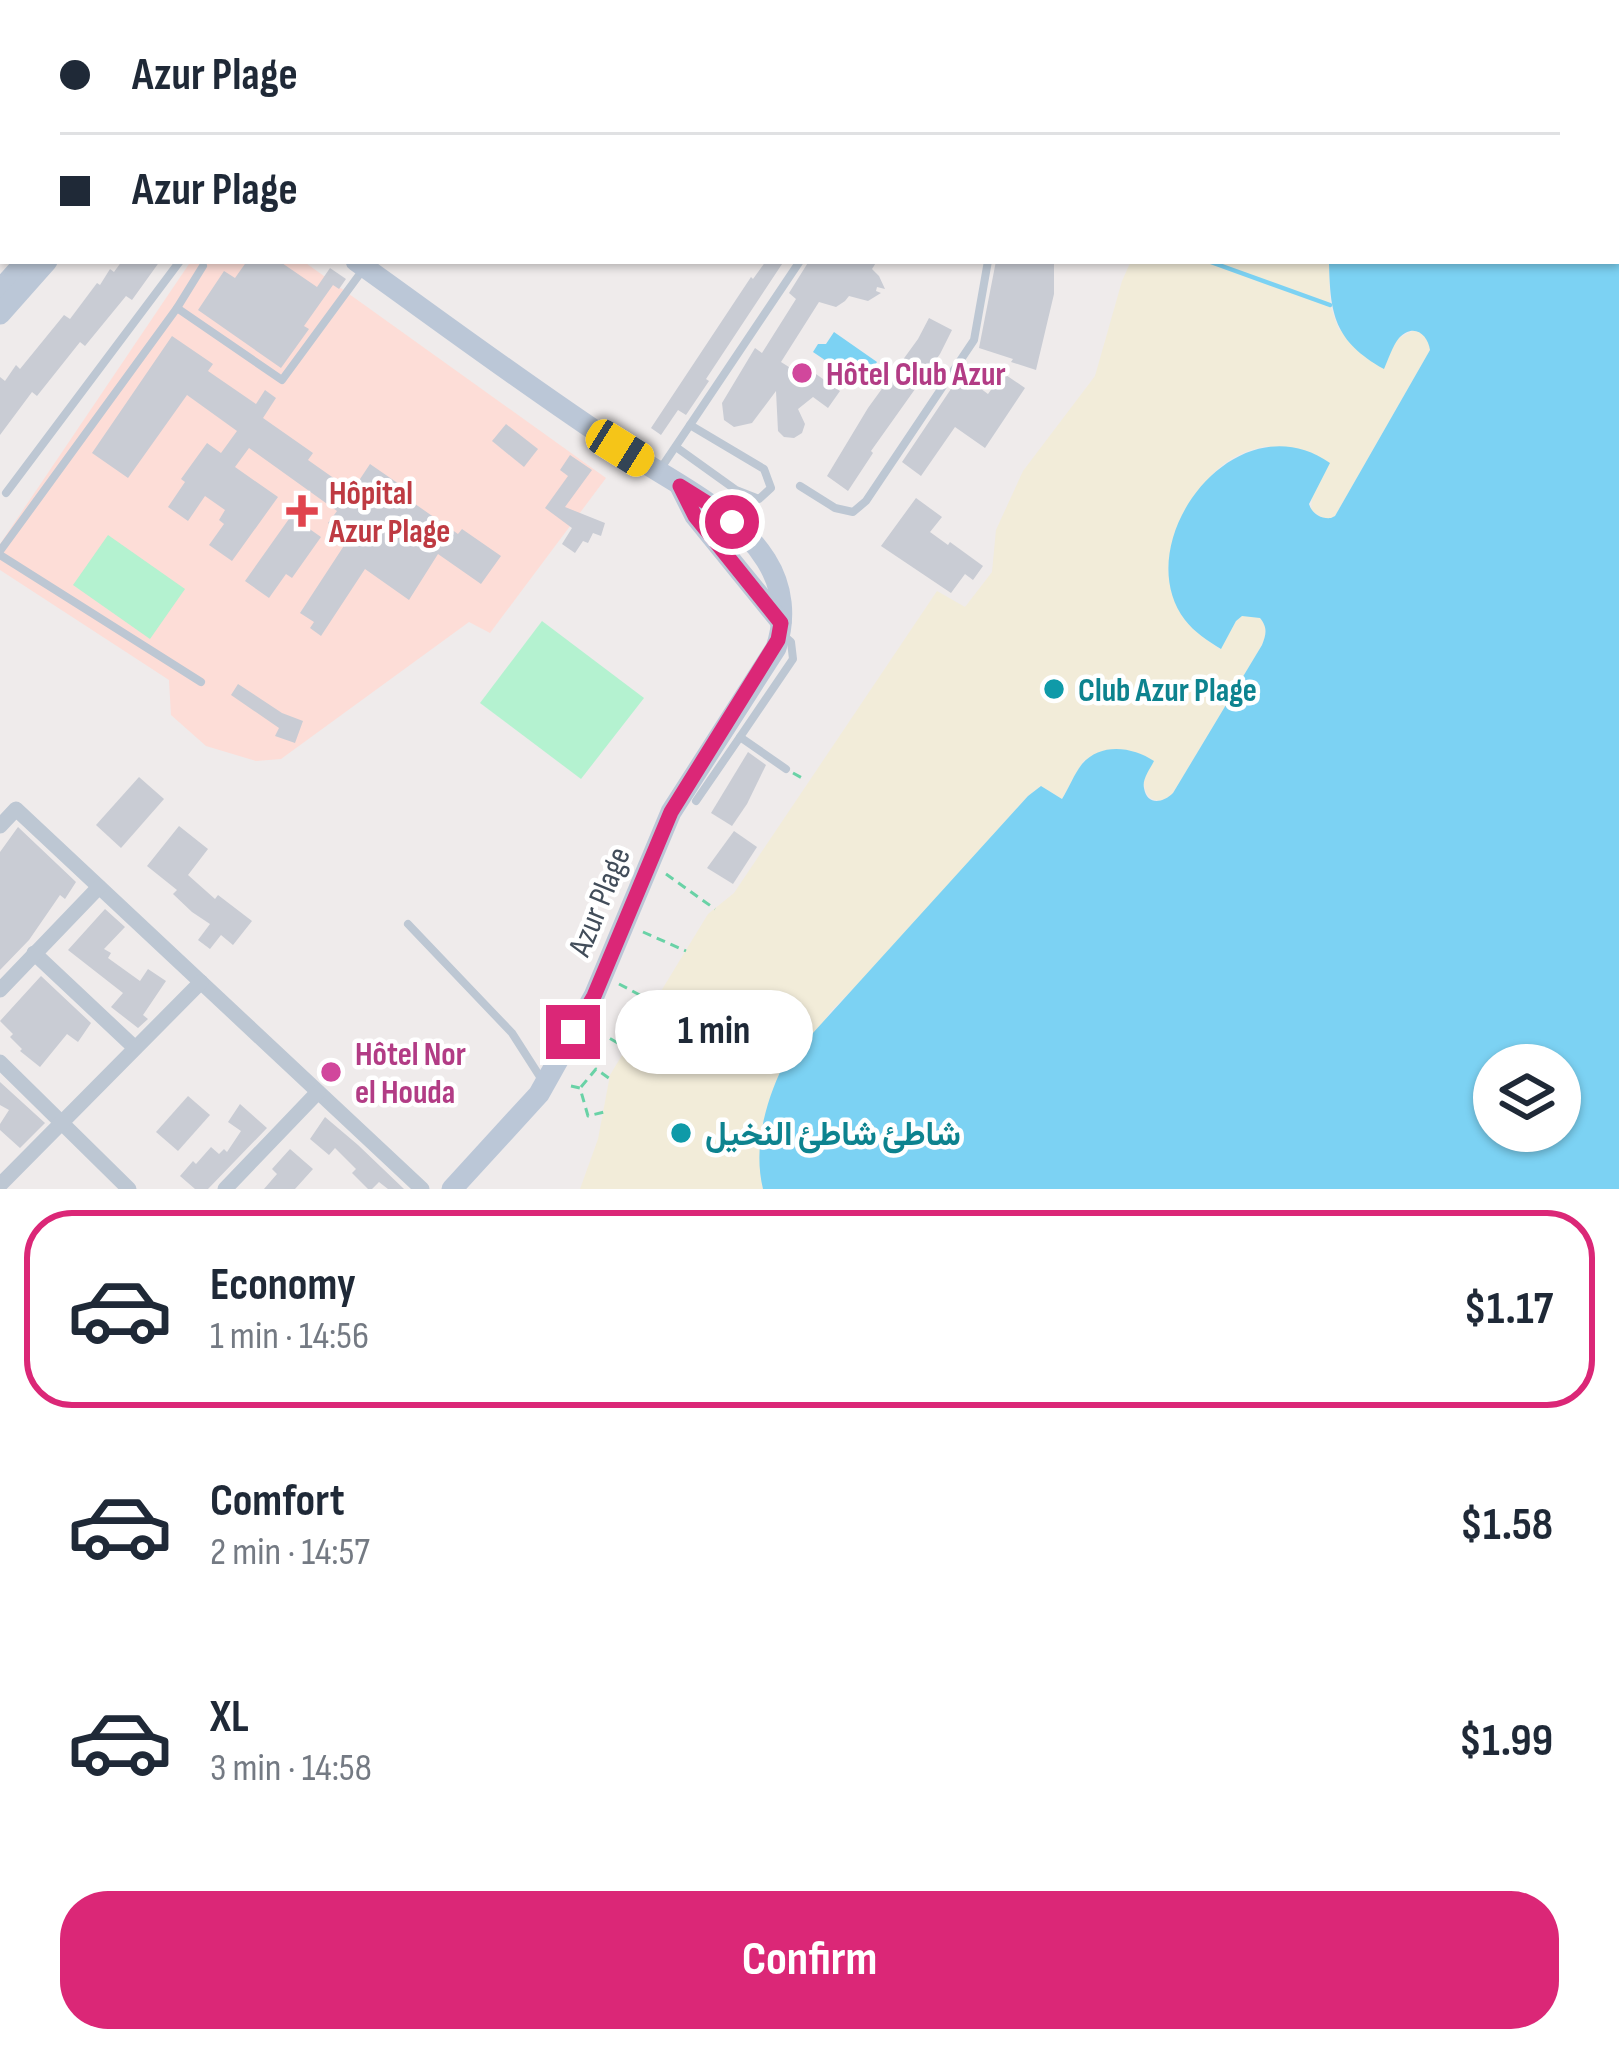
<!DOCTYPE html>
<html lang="en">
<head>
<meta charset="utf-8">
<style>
	:root { --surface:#fff; --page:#f2f2f3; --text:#1f2937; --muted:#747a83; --line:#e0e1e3; --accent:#db2777 }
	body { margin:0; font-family:"Sofia Sans Condensed",Vazirmatn,sans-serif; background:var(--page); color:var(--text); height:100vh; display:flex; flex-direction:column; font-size:45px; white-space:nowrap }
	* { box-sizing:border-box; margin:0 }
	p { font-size:39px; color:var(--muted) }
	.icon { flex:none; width:66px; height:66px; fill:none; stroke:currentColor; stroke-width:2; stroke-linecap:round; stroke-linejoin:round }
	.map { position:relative; height:1189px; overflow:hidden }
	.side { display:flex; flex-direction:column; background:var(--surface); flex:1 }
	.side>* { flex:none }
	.hud { position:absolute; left:0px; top:0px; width:1620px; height:264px; box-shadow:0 3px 9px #0004; display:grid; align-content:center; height:264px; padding:0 60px; background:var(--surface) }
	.fabs { position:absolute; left:1473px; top:1044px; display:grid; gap:24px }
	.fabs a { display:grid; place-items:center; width:108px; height:108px; border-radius:50%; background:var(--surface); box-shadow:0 3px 9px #0004; font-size:60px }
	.end { position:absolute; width:54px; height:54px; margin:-27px; border:15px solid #db2777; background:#fff; box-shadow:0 0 0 6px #fff }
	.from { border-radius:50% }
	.bubble { position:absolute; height:84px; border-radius:42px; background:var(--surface); box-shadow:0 3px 9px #0004; font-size:39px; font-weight:700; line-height:84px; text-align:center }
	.car { position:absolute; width:36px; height:72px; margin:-36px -18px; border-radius:15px; box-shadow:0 0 9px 3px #0007; background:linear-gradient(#f5c518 24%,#345 0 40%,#f5c518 0 76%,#345 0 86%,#f5c518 0) }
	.hud b { display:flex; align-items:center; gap:42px; height:114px; font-size:45px }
	.hud b+b { border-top:3px solid var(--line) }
	.hud i { width:30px; height:30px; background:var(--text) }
	ul { padding:21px 0 0; list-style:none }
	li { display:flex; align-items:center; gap:36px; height:198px; margin:0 24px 18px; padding:0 36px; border:6px solid transparent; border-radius:48px }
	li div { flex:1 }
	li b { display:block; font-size:45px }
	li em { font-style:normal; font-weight:700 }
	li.active { border-color:var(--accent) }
	li>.icon { width:108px; height:108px; stroke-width:1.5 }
	.button { display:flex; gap:24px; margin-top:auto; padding:24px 60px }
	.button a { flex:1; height:138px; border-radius:48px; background:var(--accent); color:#fff; font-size:48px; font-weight:700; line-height:138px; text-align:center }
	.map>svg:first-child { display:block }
	.medical { fill:#fdddd7 }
	.green { fill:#b4f2d0 }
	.sand { fill:#f2ecd9 }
	.water { fill:#7cd2f3; fill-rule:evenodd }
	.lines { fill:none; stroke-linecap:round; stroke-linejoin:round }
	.stream { stroke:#7cd2f3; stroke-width:4.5 }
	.building { fill:#c9ccd4 }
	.path { stroke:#69d2a6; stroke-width:3; stroke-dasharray:9 6; stroke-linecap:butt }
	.lane { stroke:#bdc7d3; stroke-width:8 }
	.street { stroke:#bdc7d3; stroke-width:15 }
	.secondary { stroke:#bbc7d7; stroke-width:21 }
	.route { stroke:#db2777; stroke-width:15 }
	.hotel-dot { fill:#d1479c; stroke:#fff; stroke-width:4.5 }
	.health-dot { fill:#e0444e; stroke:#fff; stroke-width:4.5 }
	.culture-dot { fill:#0f9aa8; stroke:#fff; stroke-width:4.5 }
	.labels { text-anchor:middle; stroke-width:9; stroke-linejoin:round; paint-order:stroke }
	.hotel-label { font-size:33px; font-weight:bold; fill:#b23c85; stroke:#fff; text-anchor:start }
	.health-label { font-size:33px; font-weight:bold; fill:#be3a42; stroke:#fff; text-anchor:start }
	.culture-label { font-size:33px; font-weight:bold; fill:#0d838f; stroke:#fff; text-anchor:start }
	.street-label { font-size:33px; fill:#424d5a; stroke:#fff }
</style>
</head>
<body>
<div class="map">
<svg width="1619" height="1189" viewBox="0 0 1619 1189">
	<rect width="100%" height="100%" fill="#efebeb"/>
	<!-- medical -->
	<polygon class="medical" points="191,261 303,261 606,478 490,633 469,622 281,759 256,761 206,746 171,715 169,680 0,570 0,544"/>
	<!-- green -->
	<g class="green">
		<polygon points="108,535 185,589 150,639 73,585"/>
		<polygon points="542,621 644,698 581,779 480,703"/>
	</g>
	<!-- sand -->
	<path class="sand" d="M1131 261H1329L1330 305 1339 330 1399 338 1413 331 1421 332 1430 343V350L1335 516C1326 522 1319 516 1311 510L1312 497 1267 446C1225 454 1209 473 1190 510 1183 524 1173 539 1170 554 1162 595 1187 628 1220 649L1236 621 1242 615 1260 618C1268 628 1266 634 1262 645L1173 793C1159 807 1144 800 1144 781L1084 760 1062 799 1041 786 1028 796 883 959 830 1012 762 1127 760 1156 763 1189H580L598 1139 610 1075 708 914 734 893 937 591 965 607 992 572 996 530 1023 471 1095 376 1122 281Z"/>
	<!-- water -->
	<g class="water">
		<path d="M1469 0H1619V1189H763C753 1148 765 1103 783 1066L1028 796 1041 786 1062 799C1069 788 1074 774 1082 764 1101 742 1133 747 1154 761 1150 769 1142 779 1144 788 1147 806 1163 803 1173 793L1262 645C1266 634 1268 628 1260 618L1242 616 1236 621 1221 649C1208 641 1194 632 1185 620 1126 542 1236 397 1330 463L1309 504C1312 514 1321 519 1331 518L1335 516 1430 350C1428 335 1414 322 1399 338 1393 345 1388 360 1384 369 1334 341 1330 314 1329 261H1617V3H1467ZM1560 1065V1131H1494V1065Z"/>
		<polygon points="834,332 877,362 862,385 813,352 818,344 826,344"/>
	</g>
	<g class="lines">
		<!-- stream -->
		<g class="stream">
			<polyline points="1117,0 1122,3"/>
			<polyline points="1208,261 1330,305"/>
		</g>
	</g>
	<!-- building -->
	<g class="building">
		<polygon points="122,261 160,261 132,300 126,296 85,346 80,342 37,396 32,392 0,435 0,377 5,381 16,365 20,369 64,315 70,319 97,283 100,285 110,269 114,272"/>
		<polygon points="247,261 279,261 317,287 330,268 346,279 339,289 333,285 304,326 309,329 281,368 198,310 224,271 235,278"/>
		<polygon points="766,261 784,261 706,379 709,381 686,415 678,410 661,435 651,428 751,277 753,279"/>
		<polygon points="809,261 877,261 872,269 879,276 885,289 877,287 876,291 881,293 868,301 849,296 845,301 836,307 819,302 781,362 800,374 806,367 840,391 828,408 813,397 798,409 805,424 802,433 794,438 784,437 778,431 776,391 752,423 734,427 724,420 722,403 755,348 762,353 796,299 789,293"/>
		<polygon points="996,261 1054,261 1054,294 1036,370 1011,362 1013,359 979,348"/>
		<polygon points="929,318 952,330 940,354 871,451 873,453 848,491 827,476 868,408 918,339"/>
		<polygon points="172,336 213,364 208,371 256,404 265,390 276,398 263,418 313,453 308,460 352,491 370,464 412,493 408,499 458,534 462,529 501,556 481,584 438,554 409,600 365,569 321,636 310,628 314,622 300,613 349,538 328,523 337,511 249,448 235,467 278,497 232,561 209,545 224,524 219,520 225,510 205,496 188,521 168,507 185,482 181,479 207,443 221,453 237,431 187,395 128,478 92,453"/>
		<polygon points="1003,373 1025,388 985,448 955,427 921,476 902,462 961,374 988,394"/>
		<polygon points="506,424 538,449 524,467 492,441"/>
		<polygon points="570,455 592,470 565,507 605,523 601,536 593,533 588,543 583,541 575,553 562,544 572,528 545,508 568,476 560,470"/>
		<polygon points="916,498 942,517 930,532 948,545 950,542 983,566 973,580 965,574 951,593 881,546"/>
		<polygon points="291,516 321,537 292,578 286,574 269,598 245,581"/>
		<polygon points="238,684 282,713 303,721 295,743 275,736 279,728 231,695"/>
		<polygon points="748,752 766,765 747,804 732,826 711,813"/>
		<polygon points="139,777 164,799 121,848 96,825"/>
		<polygon points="179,826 208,849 188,875 215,899 218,895 252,921 233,945 221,935 210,949 198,940 210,924 192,912 173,894 177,890 147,866"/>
		<polygon points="18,827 76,882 65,899 60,895 29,940 0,970 0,852"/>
		<polygon points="734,831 757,847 733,884 707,868"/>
		<polygon points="105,909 125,927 104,949 111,953 108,958 140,981 148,969 166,981 143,1015 148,1019 138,1028 111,1007 123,993 68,950"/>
		<polygon points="41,976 91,1023 78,1042 67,1034 40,1067 20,1051 22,1049 10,1037 13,1034 0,1021"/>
		<polygon points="0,1082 45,1123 20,1148 0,1130 0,1124 9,1110 0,1105"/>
		<polygon points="188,1096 210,1115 178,1151 156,1132"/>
		<polygon points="240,1104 267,1128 208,1189 195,1189 180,1176 193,1161 196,1164 211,1147 219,1154 224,1149 227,1152 241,1131 228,1122"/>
		<polygon points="325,1117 358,1145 404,1189 388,1189 379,1182 372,1189 368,1189 352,1173 356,1169 335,1148 329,1155 310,1139"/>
		<polygon points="290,1149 313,1169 295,1189 264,1189 277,1174 272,1169"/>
	</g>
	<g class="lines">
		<!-- path -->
		<g class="path">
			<polyline points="793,773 804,779"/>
			<polyline points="666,874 715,909"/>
			<polyline points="643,932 686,951"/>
			<polyline points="619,984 655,1003"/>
			<polyline points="597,1031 628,1049"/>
			<polyline points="571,1086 580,1088 588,1116 604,1112"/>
			<polyline points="581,1087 596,1069 610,1079"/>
		</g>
		<!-- lane -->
		<g class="lane">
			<polyline points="177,308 282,380 362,271"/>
			<polyline points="676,447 736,490 759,499 771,488 764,469 690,425 800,261"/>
			<polyline points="659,471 690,425"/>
			<polyline points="800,486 835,508 853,512 866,501 974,340 988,261"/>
			<polyline points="6,493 180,261"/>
			<polyline points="0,551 177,308 203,266"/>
			<polyline points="0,555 201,682"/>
			<polyline points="782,634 791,642 793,659 740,737 786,769"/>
			<polyline points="696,801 740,737"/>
			<polyline points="408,924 512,1033 544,1083"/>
		</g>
		<!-- street -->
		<g class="street">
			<polyline points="46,0 48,3"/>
			<polyline points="0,826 16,809 422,1189"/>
			<polyline points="34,953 134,1047"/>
			<polyline points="0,990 99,887"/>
			<polyline points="0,1062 129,1189"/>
			<polyline points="0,1185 201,982"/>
			<polyline points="225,1189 318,1092"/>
		</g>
		<!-- secondary -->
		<g class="secondary">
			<polyline points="0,35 3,38"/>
			<polyline points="0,57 3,60"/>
			<path d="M356 261C444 324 531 389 621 448 670 481 733 508 766 560 783 587 786 618 776 648L671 812 594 996 539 1094 452 1189"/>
			<polyline points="0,290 26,261"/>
			<polyline points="0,314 47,261"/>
			<polyline points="680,486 695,516 781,622"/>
		</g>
	</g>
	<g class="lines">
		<!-- route -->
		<polyline class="route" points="573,1032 594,996 671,812 778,640 781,623 695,516 680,486 712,506 732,522"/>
	</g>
	<!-- markers -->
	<g class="hotel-dot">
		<circle cx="802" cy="373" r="12"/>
		<circle cx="331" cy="1072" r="12"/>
	</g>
	<path class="health-dot" d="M296 493h12v12h12v12h-12v12h-12v-12h-12v-12h12z"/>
	<g class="culture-dot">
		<circle cx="1054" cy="689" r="12"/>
		<circle cx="681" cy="1133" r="12"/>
	</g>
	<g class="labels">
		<!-- hotel labels -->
		<g class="hotel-label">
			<text x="826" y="385">Hôtel Club Azur</text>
			<text x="355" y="1065">Hôtel Nor<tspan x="355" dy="38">el Houda</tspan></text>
		</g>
		<!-- health labels -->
		<g class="health-label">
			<text x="329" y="504">Hôpital<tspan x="329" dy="38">Azur Plage</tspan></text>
		</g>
		<!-- culture labels -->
		<g class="culture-label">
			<text x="1078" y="701">Club Azur Plage</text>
			<text x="705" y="1145">شاطئ شاطئ النخيل</text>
		</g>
		<!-- street labels -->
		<g class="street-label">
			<text transform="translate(598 901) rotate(-68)" y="12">Azur Plage</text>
		</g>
	</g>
</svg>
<div class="fabs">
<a><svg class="icon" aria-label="layers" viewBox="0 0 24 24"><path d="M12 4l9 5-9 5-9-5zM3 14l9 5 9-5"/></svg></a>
</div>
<i class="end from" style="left:732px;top:522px"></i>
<i class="end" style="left:573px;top:1032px"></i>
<div class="bubble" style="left:615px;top:990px;width:198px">1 min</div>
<i class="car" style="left:620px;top:448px;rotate:122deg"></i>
<div class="hud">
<b><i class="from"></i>Azur Plage</b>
<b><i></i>Azur Plage</b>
</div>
</div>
<section class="side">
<ul>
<li class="active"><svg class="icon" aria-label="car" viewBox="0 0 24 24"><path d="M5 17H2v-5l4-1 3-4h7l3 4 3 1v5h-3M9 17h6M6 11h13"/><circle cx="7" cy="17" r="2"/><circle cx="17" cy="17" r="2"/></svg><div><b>Economy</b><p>1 min · 14:56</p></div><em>$1.17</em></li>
<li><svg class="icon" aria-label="car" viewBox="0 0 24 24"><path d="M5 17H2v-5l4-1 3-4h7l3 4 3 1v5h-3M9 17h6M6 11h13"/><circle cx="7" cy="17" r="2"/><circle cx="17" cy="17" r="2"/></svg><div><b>Comfort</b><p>2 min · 14:57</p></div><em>$1.58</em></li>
<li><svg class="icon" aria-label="car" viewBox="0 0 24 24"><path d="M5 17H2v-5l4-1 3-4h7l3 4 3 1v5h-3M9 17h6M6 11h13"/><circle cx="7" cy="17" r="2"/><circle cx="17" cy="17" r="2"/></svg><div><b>XL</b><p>3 min · 14:58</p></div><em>$1.99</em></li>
</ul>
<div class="button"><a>Confirm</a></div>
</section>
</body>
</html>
